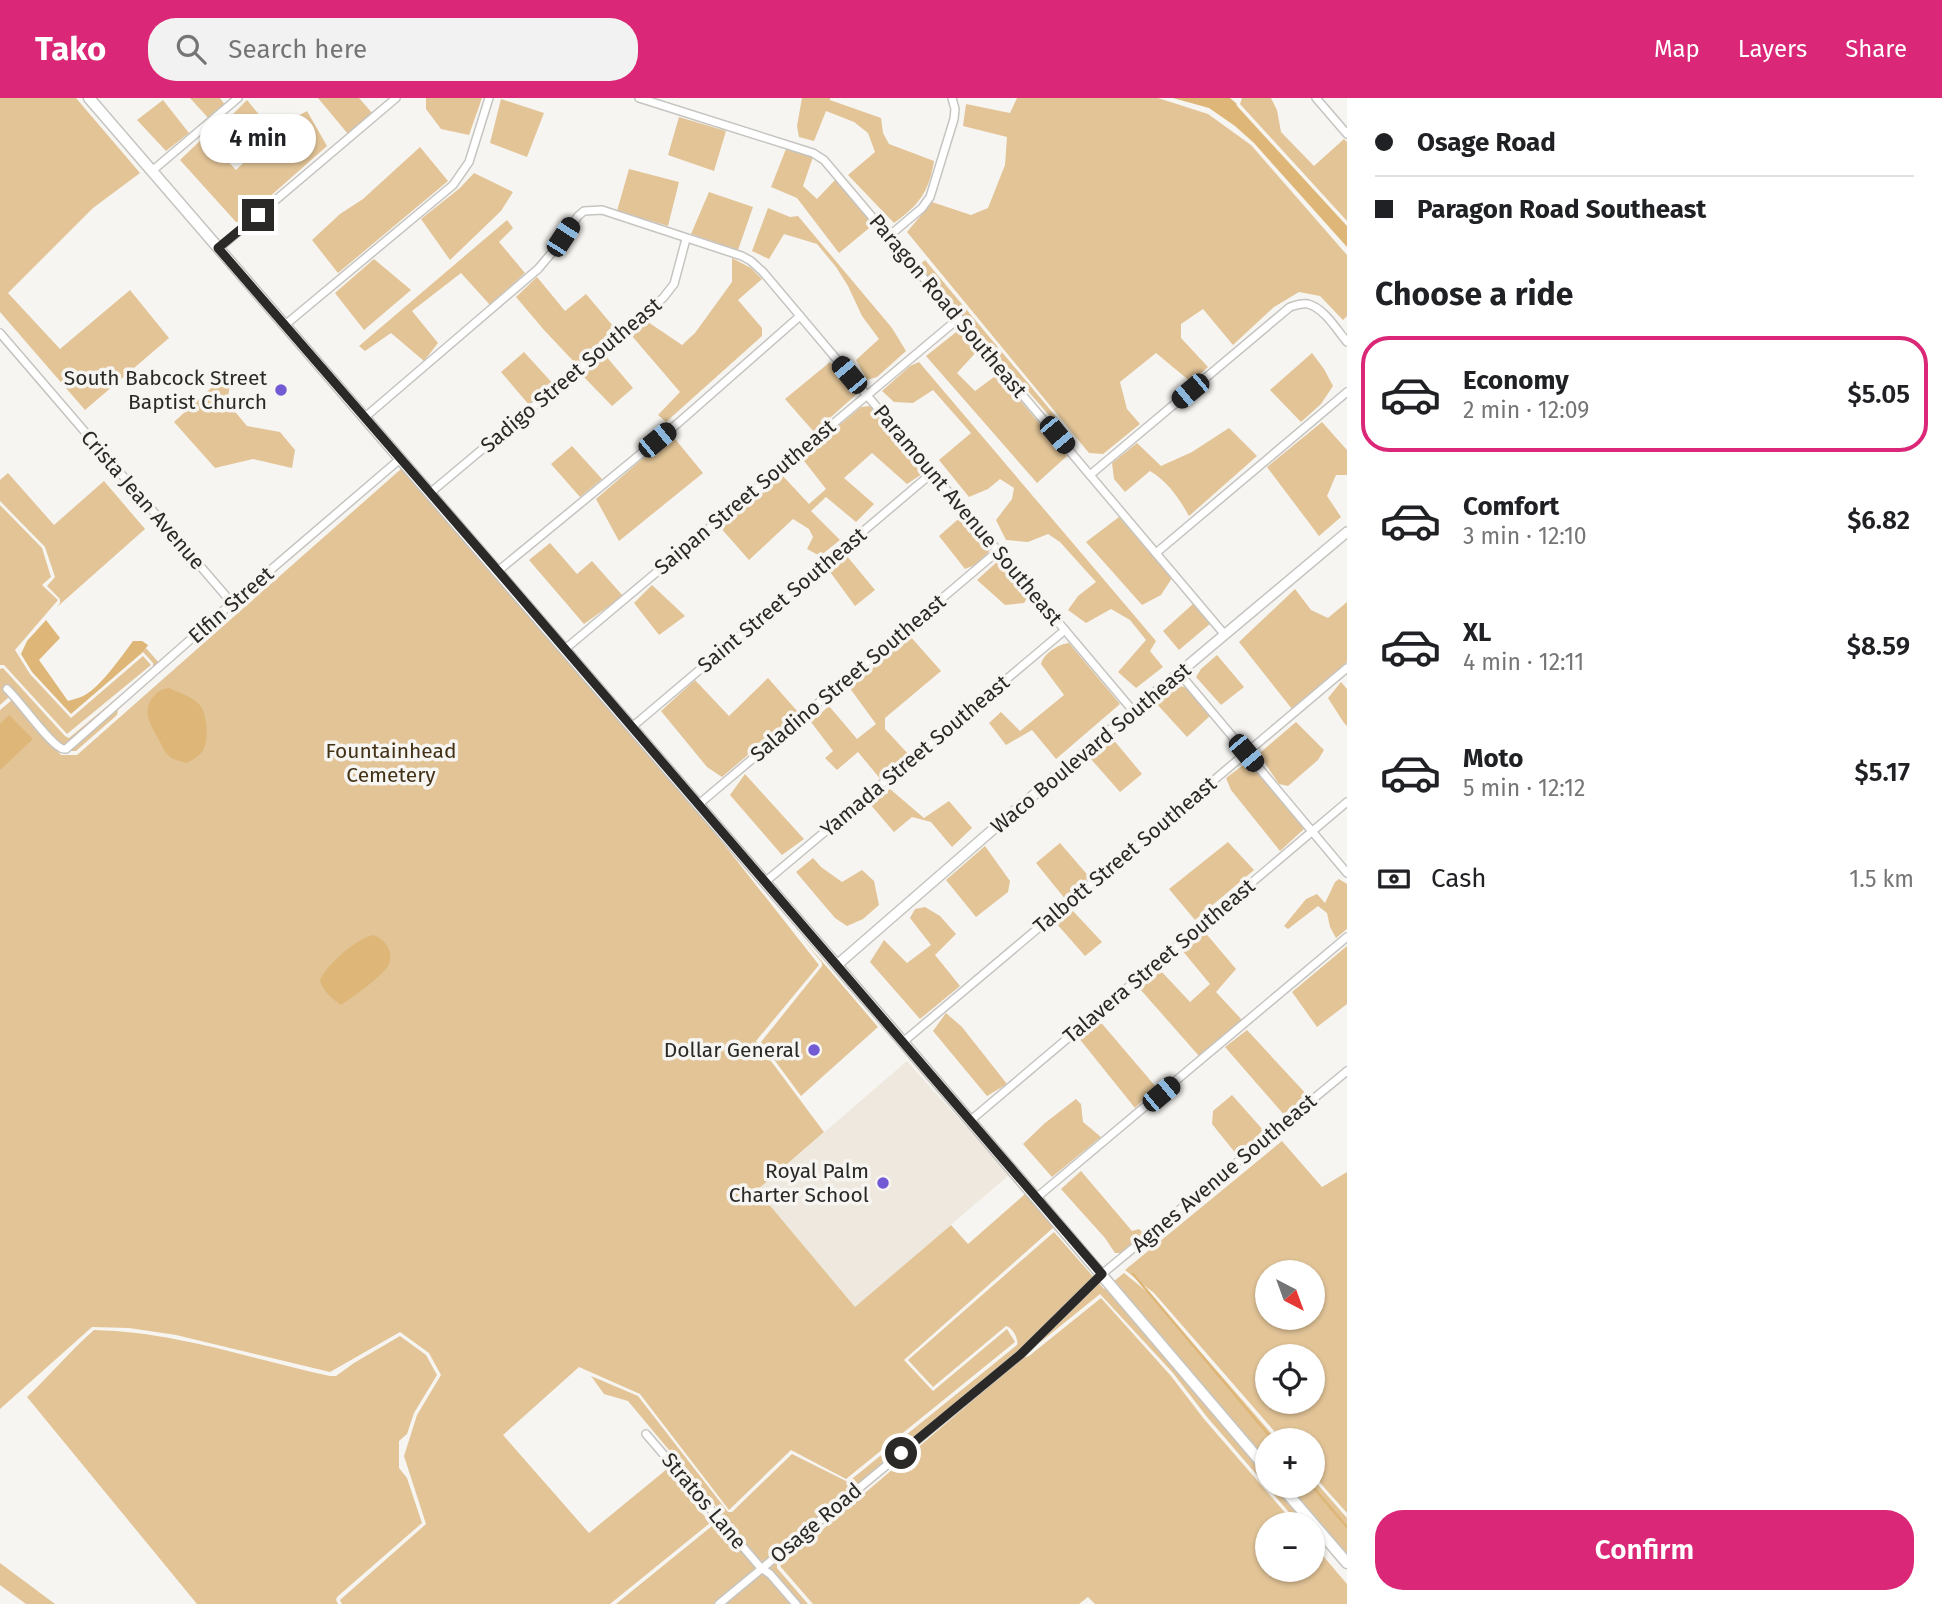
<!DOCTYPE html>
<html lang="en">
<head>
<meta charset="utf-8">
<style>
	:root { --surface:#fff; --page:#f2f2f2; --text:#202124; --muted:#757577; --line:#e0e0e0; --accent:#db2777 }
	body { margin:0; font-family:"Fira Sans",sans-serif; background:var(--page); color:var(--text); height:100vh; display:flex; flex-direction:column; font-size:26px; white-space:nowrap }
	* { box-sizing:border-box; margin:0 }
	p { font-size:23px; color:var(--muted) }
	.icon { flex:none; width:38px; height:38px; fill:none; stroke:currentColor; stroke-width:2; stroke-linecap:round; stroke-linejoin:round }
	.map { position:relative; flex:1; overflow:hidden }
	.panel { display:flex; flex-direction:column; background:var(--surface); width:595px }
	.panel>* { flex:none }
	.guide { display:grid; align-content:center; height:154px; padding:0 28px; background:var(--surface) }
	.needle { width:46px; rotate:139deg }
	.tools { position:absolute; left:1255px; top:1162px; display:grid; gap:14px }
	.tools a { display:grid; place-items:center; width:70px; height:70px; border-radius:50%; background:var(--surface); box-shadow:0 2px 5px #0004; font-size:35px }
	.end { position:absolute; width:32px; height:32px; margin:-16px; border:9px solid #2a2928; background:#fff; box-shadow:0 0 0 4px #fff }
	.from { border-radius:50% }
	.bubble { position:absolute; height:49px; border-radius:24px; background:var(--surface); box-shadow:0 2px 5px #0004; font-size:23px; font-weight:600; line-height:49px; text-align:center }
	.car { position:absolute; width:21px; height:42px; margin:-21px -10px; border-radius:9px; box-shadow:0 0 5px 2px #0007; background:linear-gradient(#222 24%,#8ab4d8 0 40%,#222 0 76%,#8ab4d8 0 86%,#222 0) }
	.guide b { display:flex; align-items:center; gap:24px; height:66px; font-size:26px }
	.guide b+b { border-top:2px solid var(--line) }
	.guide i { width:18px; height:18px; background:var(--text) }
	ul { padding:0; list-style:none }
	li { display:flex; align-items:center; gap:21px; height:116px; margin:0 14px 10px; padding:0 14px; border:4px solid transparent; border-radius:28px }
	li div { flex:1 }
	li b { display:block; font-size:26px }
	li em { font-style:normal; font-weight:600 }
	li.current { border-color:var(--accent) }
	li>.icon { width:63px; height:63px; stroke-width:1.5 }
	h2 { padding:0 28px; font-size:32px; line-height:84px }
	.pay { display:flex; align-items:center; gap:18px; height:77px; padding:0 28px; font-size:26px }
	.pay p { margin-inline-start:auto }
	.primary-button { display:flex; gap:14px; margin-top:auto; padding:14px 28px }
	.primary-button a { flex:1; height:80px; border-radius:28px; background:var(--accent); color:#fff; font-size:28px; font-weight:600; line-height:80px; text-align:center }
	header { display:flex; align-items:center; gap:42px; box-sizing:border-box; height:98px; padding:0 35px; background:var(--accent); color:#fff }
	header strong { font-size:33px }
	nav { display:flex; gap:38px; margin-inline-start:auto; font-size:24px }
	.search { width:490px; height:63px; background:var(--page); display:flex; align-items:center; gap:18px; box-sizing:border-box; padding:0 24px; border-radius:28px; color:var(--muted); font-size:26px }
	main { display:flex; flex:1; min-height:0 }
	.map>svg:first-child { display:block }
	.built { fill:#efe8de }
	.green { fill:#e2c497; fill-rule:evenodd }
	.water { fill:#deb677 }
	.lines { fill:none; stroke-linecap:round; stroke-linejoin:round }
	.stream { stroke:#deb677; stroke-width:2.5 }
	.minor-casing { stroke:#c6c4c0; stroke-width:10 }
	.tertiary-casing { stroke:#c6c4c0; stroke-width:12 }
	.secondary-casing { stroke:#c6c4c0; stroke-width:13 }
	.minor { stroke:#fff; stroke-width:7 }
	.tertiary { stroke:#fff; stroke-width:9 }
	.secondary { stroke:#fff; stroke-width:10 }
	.route { stroke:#2a2928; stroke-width:9 }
	.poi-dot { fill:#735ad5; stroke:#f7f5f1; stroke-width:2.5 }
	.labels { text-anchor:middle; stroke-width:7; stroke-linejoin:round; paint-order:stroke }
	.street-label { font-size:21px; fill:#2a2928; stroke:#f7f5f1 }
	.poi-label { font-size:21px; fill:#2a2928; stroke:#f7f5f1; text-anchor:end }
	.park-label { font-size:21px; fill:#433216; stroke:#f7f5f1 }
</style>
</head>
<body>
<header>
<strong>Tako</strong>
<div class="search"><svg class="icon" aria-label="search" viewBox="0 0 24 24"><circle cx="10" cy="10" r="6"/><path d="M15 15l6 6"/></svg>Search here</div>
<nav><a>Map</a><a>Layers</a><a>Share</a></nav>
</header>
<main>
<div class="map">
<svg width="1347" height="1506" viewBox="0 0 1347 1506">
	<rect width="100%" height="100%" fill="#f7f5f1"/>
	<!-- built -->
	<polygon class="built" points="907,963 1009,1077 855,1209 757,1092"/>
	<!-- green -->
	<g class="green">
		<polygon points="0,0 76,0 140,75 93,110 8,195 60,251 130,192 169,240 85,312 0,214"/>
		<polygon points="190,0 220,0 225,7 210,22"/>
		<polygon points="318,0 359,0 373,16 348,36"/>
		<polygon points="426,0 482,0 469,37 441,31 426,11"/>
		<path d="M802 0H830V2L881 20 883 35 889 46 934 63C929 94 919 107 894 125L848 77 875 54 868 35 854 24 826 13 814 43 799 39 797 28Z"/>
		<polygon points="1017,0 1158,0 1208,16 1251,47 1347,157 1347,218 1343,222 1320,198 1299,194 1274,209 1233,247 1203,211 1181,226 1181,240 1208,269 1191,284 1156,255 1120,284 1127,311 1140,326 1103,356 1089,355 907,134 932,104 971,117 988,110 1005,67 1007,39 963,28 966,6 1010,15"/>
		<polygon points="1242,0 1271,0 1277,12 1281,34 1314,68 1344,41 1347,44 1347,123 1240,6"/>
		<polygon points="501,1 544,15 527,59 490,45"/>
		<polygon points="163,2 189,35 166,53 137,22"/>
		<polygon points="247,2 274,35 288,23 307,13 327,48 242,123 236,124 180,62 205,38 236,72 258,51 231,18"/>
		<polygon points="679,19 726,33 714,73 668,57"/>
		<polygon points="420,49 448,83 338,175 312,142 340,116 363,101"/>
		<polygon points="786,51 813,59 803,88 817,101 835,82 874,126 839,155 797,100 771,89"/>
		<polygon points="629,71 679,84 668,128 617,113"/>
		<polygon points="474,75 513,94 501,113 450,162 421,121 460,90"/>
		<polygon points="709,94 753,109 738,152 691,136"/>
		<polygon points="768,110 790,119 798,118 892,230 906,253 877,279 867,282 856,262 879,241 862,218 848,188 836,169 817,146 784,136 769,161 752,153"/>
		<polygon points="507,122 513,130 499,144 525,175 490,207 461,175 412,213 438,245 424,263 391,235 365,253 359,248"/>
		<polygon points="732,160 751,170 762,181 738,202 762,230 762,238 666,324 658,317 680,294 632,238 648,224 682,247 695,235 732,184"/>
		<polygon points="374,161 411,192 364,232 335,195"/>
		<polygon points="925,162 1063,327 1060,330 919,167"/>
		<polygon points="537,179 565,213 586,196 618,234 578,268 544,232 516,199"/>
		<polygon points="960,231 979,251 957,275 975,293 998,276 1067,358 1037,385 926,258"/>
		<polygon points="524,254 555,288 530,308 501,274"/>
		<polygon points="1312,255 1324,271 1333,288 1321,306 1301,324 1270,292"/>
		<polygon points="605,257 633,290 612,308 581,276"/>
		<polygon points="830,264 858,295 814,334 785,301"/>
		<polygon points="919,264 1156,543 1150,553 1163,569 1136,590 1118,574 1146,542 1130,522 1111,511 1086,525 1068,512 1078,498 1096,484 1060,444 1048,436 1028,444 1006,442 996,422 1012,401 1014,390 1000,381 988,391 969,399 939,362 971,335 933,292 913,305 894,304 882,293 910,268"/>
		<polygon points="223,279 230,287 227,304 247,328 280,334 295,352 292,370 253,361 215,370 174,324"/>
		<polygon points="870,308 925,374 907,386 872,355 844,380 874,406 856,424 826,399 811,413 840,442 820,458 807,451 813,439 809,431 793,421 749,462 719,428 781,376 809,406 826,391 801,359 861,309"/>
		<polygon points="1322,324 1347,352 1347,377 1336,377 1327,398 1341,419 1319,438 1267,369"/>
		<path d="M1229 330 1257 358 1189 418C1179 400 1168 384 1150 373L1125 394 1114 381 1112 365 1137 345 1161 368 1192 354Z"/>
		<polygon points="671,336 703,375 619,443 596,401"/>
		<polygon points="572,348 602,381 580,399 551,366"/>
		<polygon points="401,371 693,707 819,867 756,943 824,1034 757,1092 855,1209 951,1127 968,1146 1025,1096 1054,1129 904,1262 933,1293 1007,1231 1015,1244 846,1381 791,1352 729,1412 640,1296 579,1269 503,1337 589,1435 667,1371 710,1425 610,1506 342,1506 340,1502 426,1426 404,1358 417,1317 441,1277 429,1255 400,1234 330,1274 176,1237 129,1230 92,1229 0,1311 0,612 12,602 61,657 77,657"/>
		<polygon points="8,375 54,427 104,383 145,431 57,509 60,505 60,501 47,488 55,479 45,449 0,403 0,382"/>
		<polygon points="0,407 42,450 51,479 42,487 58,502 15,552 30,576 71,620 143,558 151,567 67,636 4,567 0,567"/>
		<polygon points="963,417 991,452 975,467 965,471 939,438"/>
		<polygon points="1119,419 1172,480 1161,497 1142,507 1086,444"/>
		<polygon points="550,445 577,476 592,463 623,498 584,526 529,462"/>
		<polygon points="846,457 875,492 855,508 828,471"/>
		<polygon points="999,462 1029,497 1024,505 1005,507 977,482"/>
		<polygon points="652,487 685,518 659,537 634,505"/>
		<polygon points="1295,491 1311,512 1328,520 1347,504 1347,564 1292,611 1239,544"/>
		<polygon points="1194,505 1211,525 1179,552 1163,533"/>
		<polygon points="910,538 941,573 885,620 885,631 910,658 882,683 858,654 837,672 825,660 833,653 811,624 829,608 857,641 876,626 849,589"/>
		<path d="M1069 545 1120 606 1056 661 1032 632 1006 647 989 625 1001 614 1020 633 1064 597 1041 566C1044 555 1059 546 1069 545Z"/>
		<polygon points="146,550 160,566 118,612 117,617 76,653 62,653 12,598 9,599 0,607 0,571 3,570 65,638 69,640 153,570 153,565 143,554"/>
		<polygon points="1217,557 1244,589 1221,607 1196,579 1201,571"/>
		<polygon points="768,580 798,614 722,679 707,669 661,613 695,582 729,618"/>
		<polygon points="1341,584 1347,591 1347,628 1344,625 1328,600"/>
		<polygon points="1178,587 1189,591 1211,617 1187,639 1155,604"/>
		<polygon points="1296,624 1324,652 1318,662 1288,688 1279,686 1260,658 1261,654"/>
		<polygon points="1112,640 1142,676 1120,694 1090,660"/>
		<polygon points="1252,665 1304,731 1280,753 1231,692 1226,680 1242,668"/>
		<polygon points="745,676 804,741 782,757 730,697"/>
		<polygon points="890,691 924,720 949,703 972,730 952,749 931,724 912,719 894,734 870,706"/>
		<polygon points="1228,744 1254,772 1195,822 1169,791"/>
		<polygon points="1060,745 1091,781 1066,802 1036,765"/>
		<polygon points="985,748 1010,783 1008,794 976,819 946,782"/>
		<polygon points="813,760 821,769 842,784 862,772 874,783 879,807 863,821 847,828 835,820 796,774"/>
		<polygon points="1339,781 1347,786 1347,831 1336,840 1330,829 1327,815 1318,808 1288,831 1284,828 1306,801 1317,796 1325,805 1335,784"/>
		<polygon points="925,809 940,818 956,836 935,857 960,888 920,921 870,864 884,842 907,865 931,847 910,820 915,811"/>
		<polygon points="1073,813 1102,844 1085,858 1056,825"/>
		<polygon points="1203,832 1236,871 1216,894 1242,922 1199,958 1140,891 1161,873 1190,904 1210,886 1181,851"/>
		<polygon points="802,840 878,929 801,998 761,944 822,868 822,865"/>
		<polygon points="1347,848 1347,906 1317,929 1292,894"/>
		<polygon points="946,915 962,929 1007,986 987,998 933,933"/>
		<polygon points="1098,921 1156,989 1135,1010 1078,939"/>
		<polygon points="1247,932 1308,998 1286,1019 1225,949"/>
		<polygon points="1232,997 1264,1033 1237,1057 1212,1026 1213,1013"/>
		<polygon points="1076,1001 1081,1006 1083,1024 1101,1039 1052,1079 1023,1046 1045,1025"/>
		<path d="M1282 1043 1322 1089 1347 1074V1415L1313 1377 1312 1342H1282L1154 1195 1125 1172ZM1267 1174H1312V1220H1267ZM1267 1258H1312V1304H1267Z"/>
		<polygon points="1081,1073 1132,1133 1139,1131 1145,1137 1124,1155 1115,1155 1105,1140 1061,1091"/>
		<path d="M1054 1134 1104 1191 1107 1189 1267 1377V1388H1276L1309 1426H1299L1207 1319 1173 1275 1100 1196 1027 1255 1020 1257 777 1465V1470L808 1506H616L712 1428 713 1425 710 1421 720 1413 628 1303 604 1296 591 1278 638 1298 728 1414H732L792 1356 848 1384 1017 1247C1019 1241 1012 1229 1006 1228L933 1289 908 1262Z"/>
		<polygon points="1124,1175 1151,1197 1277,1342 1267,1342 1267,1365 1113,1184"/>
		<polygon points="1101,1200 1171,1278 1204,1321 1295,1426 1267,1426 1267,1472 1312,1472 1313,1446 1347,1486 1347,1506 1095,1506 1088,1499 1079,1506 813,1506 780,1468 1022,1260 1029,1258"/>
		<path d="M94 1232C178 1234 250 1261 330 1278H336L354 1265 400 1238 426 1257 437 1277 414 1315 407 1336 399 1343V1370L407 1380 422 1425 337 1499 336 1502 338 1506H197L27 1299C50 1277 70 1253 94 1232Z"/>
		<polygon points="1313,1381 1347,1420 1347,1459 1286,1388 1312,1388"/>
		<polygon points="0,1465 55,1506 26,1506 0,1487"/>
	</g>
	<!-- water -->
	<g class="water">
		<polygon points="1173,0 1230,0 1236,5 1237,8 1347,128 1347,149 1254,45 1235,28 1209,10"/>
		<path d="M46 522 60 540 39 562 68 603C73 601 80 600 85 597 101 588 122 558 133 543H142L148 547 143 554 71 616 32 574 21 556 27 543Z"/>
		<path d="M169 590C179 595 191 598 199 606 207 614 209 640 204 650 201 657 194 661 187 665 180 663 172 662 167 656 164 653 162 647 159 642 151 627 140 612 155 597 159 593 162 591 169 590Z"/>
		<polygon points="9,617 33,641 0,672 0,626"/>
		<path d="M373 837C385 841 395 854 388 868 381 879 353 899 341 907 332 901 322 892 320 882 327 866 356 841 373 837Z"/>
	</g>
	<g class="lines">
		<!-- stream -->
		<g class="stream">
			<polyline points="1133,1176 1273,1342"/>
			<polyline points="1312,1388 1347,1429"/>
		</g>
		<!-- minor casing -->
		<g class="minor-casing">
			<g id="minor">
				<polyline points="639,0 813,55 824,62 1225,537"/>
				<polyline points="1316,0 1347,36"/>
				<polyline points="152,73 238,0"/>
				<polyline points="889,138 922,110 930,99 954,21 955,11 952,0"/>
				<polyline points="218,151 396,0"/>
				<polyline points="285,227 453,87 469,64 489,0"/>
				<polyline points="0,235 232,505"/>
				<polyline points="364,320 538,171 555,151 578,118 584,113 602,112 742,158 751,163 763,174 1134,614"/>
				<path d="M1090 377 1290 209C1296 207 1302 205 1308 206 1324 210 1337 232 1347 244"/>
				<polyline points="430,395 663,200 674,186 686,141"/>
				<polyline points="1156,455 1347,294"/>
				<polyline points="498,473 677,326 800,218"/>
				<polyline points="564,552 959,220"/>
				<polyline points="1180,576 1347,775"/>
				<path d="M7 591C20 603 49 645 61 650 62 651 64 651 66 651L232 505 400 361"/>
				<polyline points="632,629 932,375"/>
				<polyline points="699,706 998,453"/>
				<polyline points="765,784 1065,532"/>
				<polyline points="903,944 1347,570"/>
				<polyline points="971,1022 1347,704"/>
				<polyline points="1036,1100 1347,839"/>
				<polyline points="646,1336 761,1470 770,1476 796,1506"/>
				<polyline points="719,1506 1021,1256 1102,1176 1347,973"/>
			</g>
		</g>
		<!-- tertiary casing -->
		<g class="tertiary-casing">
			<polyline id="tertiary" points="837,867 1005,721 1347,434"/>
		</g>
		<!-- secondary casing -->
		<g class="secondary-casing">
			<g id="secondary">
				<polyline points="89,0 903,944 1267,1371"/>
				<polyline points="1281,1388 1347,1465"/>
			</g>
		</g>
		<!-- minor -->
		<use href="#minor" class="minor"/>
		<!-- tertiary -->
		<use href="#tertiary" class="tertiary"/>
		<!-- secondary -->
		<use href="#secondary" class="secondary"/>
	</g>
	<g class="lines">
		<!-- route -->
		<polyline class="route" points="258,117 218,150 498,473 1102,1176 1021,1256 901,1355"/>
	</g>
	<!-- markers -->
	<g class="poi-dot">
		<circle cx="281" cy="292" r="7"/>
		<circle cx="814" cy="952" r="7"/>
		<circle cx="883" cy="1085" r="7"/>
	</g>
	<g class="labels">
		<!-- street labels -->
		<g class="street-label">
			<text transform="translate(948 208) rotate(50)" y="7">Paragon Road Southeast</text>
			<text transform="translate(571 277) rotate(-40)" y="7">Sadigo Street Southeast</text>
			<text transform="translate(745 399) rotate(-40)" y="7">Saipan Street Southeast</text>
			<text transform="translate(143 402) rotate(49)" y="7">Crista Jean Avenue</text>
			<text transform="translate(968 417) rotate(50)" y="7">Paramount Avenue Southeast</text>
			<text transform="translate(782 502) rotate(-40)" y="7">Saint Street Southeast</text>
			<text transform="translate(231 507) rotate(-41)" y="7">Elfin Street</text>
			<text transform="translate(848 580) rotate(-40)" y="7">Saladino Street Southeast</text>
			<text transform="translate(1091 650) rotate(-40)" y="7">Waco Boulevard Southeast</text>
			<text transform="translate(915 658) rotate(-40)" y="7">Yamada Street Southeast</text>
			<text transform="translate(1125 757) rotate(-40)" y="7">Talbott Street Southeast</text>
			<text transform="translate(1159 863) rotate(-40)" y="7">Talavera Street Southeast</text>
			<text transform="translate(1224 1075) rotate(-40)" y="7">Agnes Avenue Southeast</text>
			<text transform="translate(704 1403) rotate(50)" y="7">Stratos Lane</text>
			<text transform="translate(816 1425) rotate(-40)" y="7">Osage Road</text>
		</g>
		<!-- poi labels -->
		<g class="poi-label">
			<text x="267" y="287">South Babcock Street<tspan x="267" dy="24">Baptist Church</tspan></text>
			<text x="800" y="959">Dollar General</text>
			<text x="869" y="1080">Royal Palm<tspan x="869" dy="24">Charter School</tspan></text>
		</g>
		<!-- park labels -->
		<g class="park-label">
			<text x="391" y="660">Fountainhead<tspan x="391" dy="24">Cemetery</tspan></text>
		</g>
	</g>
</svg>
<div class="tools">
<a><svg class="needle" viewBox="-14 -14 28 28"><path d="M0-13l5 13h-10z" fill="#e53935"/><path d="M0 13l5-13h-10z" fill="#757577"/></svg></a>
<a><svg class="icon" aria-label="locate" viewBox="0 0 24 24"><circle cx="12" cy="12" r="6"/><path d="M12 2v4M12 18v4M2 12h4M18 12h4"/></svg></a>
<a>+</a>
<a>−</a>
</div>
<i class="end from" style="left:901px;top:1355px"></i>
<i class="end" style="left:258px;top:117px"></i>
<div class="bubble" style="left:200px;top:16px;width:116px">4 min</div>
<i class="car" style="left:563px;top:139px;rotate:33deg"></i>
<i class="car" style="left:849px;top:277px;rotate:320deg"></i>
<i class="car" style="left:1190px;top:293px;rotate:230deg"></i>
<i class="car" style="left:1057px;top:337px;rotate:140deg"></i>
<i class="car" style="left:657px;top:342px;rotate:51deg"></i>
<i class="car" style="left:1246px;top:655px;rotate:140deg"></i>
<i class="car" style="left:1161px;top:996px;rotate:50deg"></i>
</div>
<section class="panel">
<div class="guide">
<b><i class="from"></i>Osage Road</b>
<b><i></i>Paragon Road Southeast</b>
</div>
<h2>Choose a ride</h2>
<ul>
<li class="current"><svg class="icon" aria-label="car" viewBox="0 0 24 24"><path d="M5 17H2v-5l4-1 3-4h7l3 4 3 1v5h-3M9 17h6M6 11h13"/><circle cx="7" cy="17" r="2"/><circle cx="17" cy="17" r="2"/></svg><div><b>Economy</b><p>2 min · 12:09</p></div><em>$5.05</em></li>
<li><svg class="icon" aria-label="car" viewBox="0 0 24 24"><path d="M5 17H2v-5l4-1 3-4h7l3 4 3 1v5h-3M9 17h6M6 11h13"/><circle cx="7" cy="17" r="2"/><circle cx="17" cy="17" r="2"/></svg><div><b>Comfort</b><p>3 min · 12:10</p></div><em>$6.82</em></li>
<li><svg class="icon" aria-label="car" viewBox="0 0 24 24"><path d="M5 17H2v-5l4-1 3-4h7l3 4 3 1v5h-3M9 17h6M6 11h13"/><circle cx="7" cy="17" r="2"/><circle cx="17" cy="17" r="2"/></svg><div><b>XL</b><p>4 min · 12:11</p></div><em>$8.59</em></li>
<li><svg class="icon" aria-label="car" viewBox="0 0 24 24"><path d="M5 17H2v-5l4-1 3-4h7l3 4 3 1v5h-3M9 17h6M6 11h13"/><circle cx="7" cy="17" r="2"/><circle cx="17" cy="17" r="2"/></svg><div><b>Moto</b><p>5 min · 12:12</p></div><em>$5.17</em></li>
</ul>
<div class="pay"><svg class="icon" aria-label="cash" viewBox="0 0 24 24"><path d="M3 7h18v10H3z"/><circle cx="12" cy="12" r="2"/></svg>Cash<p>1.5 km</p></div>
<div class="primary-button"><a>Confirm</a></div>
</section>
</main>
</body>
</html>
